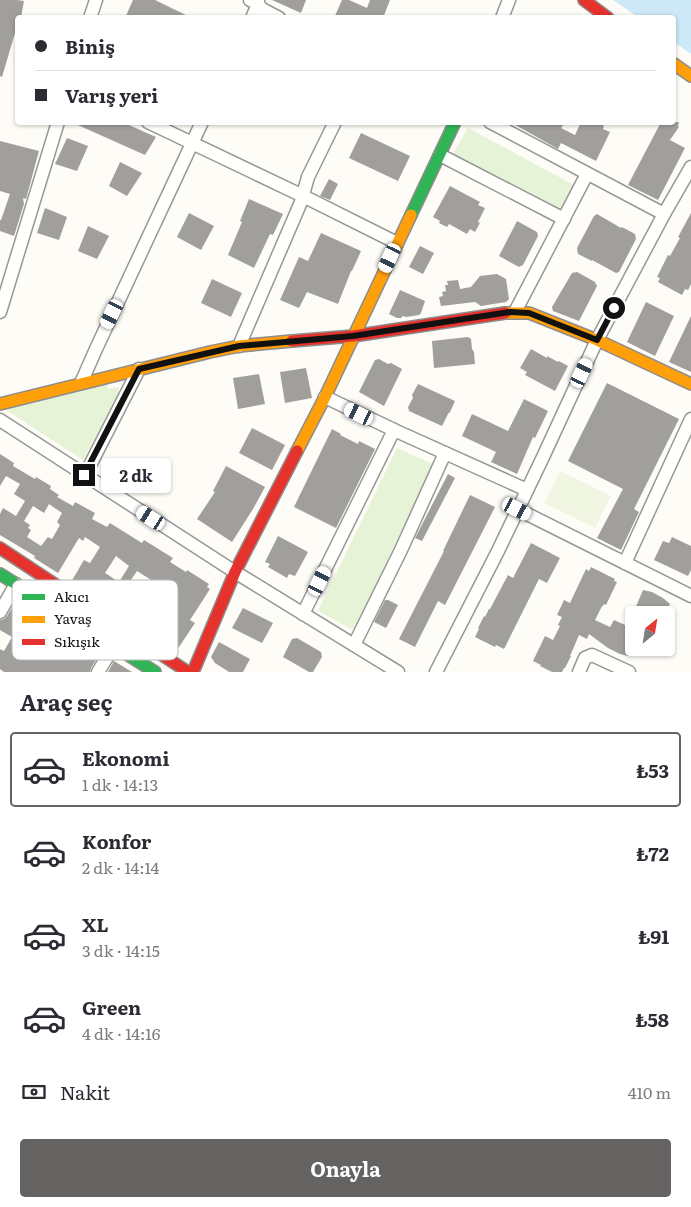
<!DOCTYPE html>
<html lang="tr">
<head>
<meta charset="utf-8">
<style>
	:root { --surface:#fff; --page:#f2f2f3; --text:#2b2b33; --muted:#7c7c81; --line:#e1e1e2; --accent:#646362 }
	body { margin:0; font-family:Literata,serif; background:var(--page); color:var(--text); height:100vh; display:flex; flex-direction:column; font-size:19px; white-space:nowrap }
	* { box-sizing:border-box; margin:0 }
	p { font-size:16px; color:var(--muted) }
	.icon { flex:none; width:28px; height:28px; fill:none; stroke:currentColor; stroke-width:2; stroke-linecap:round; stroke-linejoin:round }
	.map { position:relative; height:672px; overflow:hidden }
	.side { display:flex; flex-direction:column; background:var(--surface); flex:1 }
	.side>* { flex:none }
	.guide { position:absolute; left:15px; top:15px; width:661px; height:110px; border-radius:5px; box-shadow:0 1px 4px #0004; display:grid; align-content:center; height:110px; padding:0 20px; background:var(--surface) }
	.needle { width:32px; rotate:30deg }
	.buttons { position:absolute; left:625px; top:606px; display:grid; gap:10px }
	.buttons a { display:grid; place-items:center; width:50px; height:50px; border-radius:5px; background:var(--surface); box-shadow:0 1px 4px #0004; font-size:25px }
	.end { position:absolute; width:22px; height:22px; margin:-11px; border:6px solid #111; background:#fff; box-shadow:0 0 0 2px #fff }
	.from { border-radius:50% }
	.bubble { position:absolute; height:35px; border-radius:5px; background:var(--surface); box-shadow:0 1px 4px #0004; font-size:16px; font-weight:700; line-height:35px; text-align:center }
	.car { position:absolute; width:15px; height:30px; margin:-15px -8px; border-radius:6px; box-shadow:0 0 4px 1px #0007; background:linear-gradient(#fff 24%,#345 0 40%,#fff 0 76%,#345 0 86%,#fff 0) }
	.guide b { display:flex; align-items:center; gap:18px; height:48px; font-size:19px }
	.guide b+b { border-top:1px solid var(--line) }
	.guide i { width:12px; height:12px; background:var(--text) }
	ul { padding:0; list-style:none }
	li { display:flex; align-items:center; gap:15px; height:75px; margin:0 10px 8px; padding:0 10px; border:2px solid transparent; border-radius:5px }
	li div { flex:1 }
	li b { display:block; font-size:19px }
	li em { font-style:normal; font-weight:700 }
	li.current { border-color:var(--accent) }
	li>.icon { width:45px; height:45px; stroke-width:1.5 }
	h2 { padding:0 20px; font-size:22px; line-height:60px }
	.pay { display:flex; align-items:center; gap:12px; height:55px; padding:0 20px; font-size:19px }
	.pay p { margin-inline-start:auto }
	.action { display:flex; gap:10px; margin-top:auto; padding:10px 20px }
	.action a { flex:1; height:58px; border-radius:5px; background:var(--accent); color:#fff; font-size:20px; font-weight:700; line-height:58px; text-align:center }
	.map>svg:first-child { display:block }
	.green { fill:#e7f3d7 }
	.pitch { fill:#f0f6e1 }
	.water { fill:#cde8f7 }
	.building { fill:#a19f9c; fill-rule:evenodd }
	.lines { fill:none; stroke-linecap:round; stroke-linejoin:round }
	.street-casing { stroke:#979795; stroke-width:15 }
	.fast-casing { stroke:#8e8d8b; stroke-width:14 }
	.slow-casing { stroke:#8e8d8b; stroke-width:14 }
	.jam-casing { stroke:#8e8d8b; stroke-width:14 }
	.street { stroke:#fffffe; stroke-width:12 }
	.fast { stroke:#30b455; stroke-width:11 }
	.slow { stroke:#ff9f0a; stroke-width:11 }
	.jam { stroke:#e5322d; stroke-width:11 }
	.route { stroke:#111; stroke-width:6 }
	.key { fill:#fff; stroke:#b8b8b8; stroke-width:1 }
	.key-label { font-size:14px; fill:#111 }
</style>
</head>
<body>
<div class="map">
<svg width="691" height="672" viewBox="0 0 691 672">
	<rect width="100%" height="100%" fill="#fdfcf7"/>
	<!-- green -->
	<g class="green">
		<polygon points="468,128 574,185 562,212 452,155"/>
		<polygon points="106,382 108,389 119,387 118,395 83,460 6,410"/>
		<polygon points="397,448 433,464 356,627 351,629 318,611"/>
	</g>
	<!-- pitch -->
	<polygon class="pitch" points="560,471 611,496 595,528 544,503"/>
	<!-- water -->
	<polygon class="water" points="613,0 691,0 691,54 674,42 674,18 638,17"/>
	<!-- building -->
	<g class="building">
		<polygon points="0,0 17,0 24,1 21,18 18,18 18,34 15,33 2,77 0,76"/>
		<polygon points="133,0 155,0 192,18 125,18"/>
		<polygon points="272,0 306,0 301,13"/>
		<polygon points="342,0 349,0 367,8 370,0 390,0 383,18 334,18"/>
		<polygon points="71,122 122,122 156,137 145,155"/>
		<polygon points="510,122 557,122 563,125 561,128 575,135 581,122 597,122 604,126 603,129 610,132 596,161 561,143 558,149"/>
		<polygon points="661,122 679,122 678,126 679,127 670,140 685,148 658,200 628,185"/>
		<polygon points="361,133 410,156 398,181 349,158"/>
		<polygon points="67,138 88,146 77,171 55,164"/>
		<polygon points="0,141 39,151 26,199 23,198 24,204 14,236 0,231 0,220 1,220 10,194 0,191"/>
		<polygon points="120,162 142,173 127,196 109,186"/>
		<polygon points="329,179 338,184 330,200 320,196"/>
		<polygon points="450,186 480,202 478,205 485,208 478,222 480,223 475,232 470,229 467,234 449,224 447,227 439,223 440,221 433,217"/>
		<polygon points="249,199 283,214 273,235 270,234 254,268 228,255 242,222 240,221"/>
		<polygon points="45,208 67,217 59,240 37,233"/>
		<polygon points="189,213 214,226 201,250 177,237"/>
		<polygon points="691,213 691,284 688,290 685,289 682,295 658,282 660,278 657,277 668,255 670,256 680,238 678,237"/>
		<polygon points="597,214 621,228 622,227 635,234 636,239 619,272 616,273 592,260 592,261 578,254 577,248 594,216"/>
		<polygon points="517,221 537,232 538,236 523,265 519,267 499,256"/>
		<polygon points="88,226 109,236 97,259 78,251"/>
		<polygon points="321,233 361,251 352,271 351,271 338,304 307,292 299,308 280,300 299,257 308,261"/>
		<polygon points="420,246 434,253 423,274 409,267"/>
		<polygon points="577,272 595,282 597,286 579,321 553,311 552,307 572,273"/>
		<polygon points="497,274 506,279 509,299 506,302 481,306 475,302 441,306 439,297 443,296 442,292 446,291 445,285 448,285 447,281 458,280 460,289 471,287 480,276"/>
		<polygon points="212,279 242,293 231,317 201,303"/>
		<polygon points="400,290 425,301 421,313 419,315 406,317 403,316 401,318 397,318 389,314"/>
		<polygon points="646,302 674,316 655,356 627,342"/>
		<polygon points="691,316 691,372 669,362"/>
		<polygon points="468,337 471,339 472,349 474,352 475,364 434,368 432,341"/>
		<polygon points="531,349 547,358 547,356 558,362 559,361 568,366 555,391 525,375 527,372 520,368"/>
		<polygon points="379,359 388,364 391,363 402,369 384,406 359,392 375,360"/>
		<polygon points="306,368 312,398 285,403 280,372"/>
		<polygon points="259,374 265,404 238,409 233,378"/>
		<polygon points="607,383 679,419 634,509 639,512 621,550 597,538 623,489 568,461"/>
		<polygon points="418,384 455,401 450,412 448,414 442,426 409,411 408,407 413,398 412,395"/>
		<polygon points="524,399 548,411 535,438 533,437 517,474 491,462 496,452 462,436 472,414 508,431"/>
		<polygon points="252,428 285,445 272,470 239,453"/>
		<polygon points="332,429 341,434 340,435 358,444 359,441 375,449 336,528 294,507"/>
		<path d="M0 454 14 463 13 466 35 479 36 477 51 486 50 489 59 495 57 497 73 506 75 502 95 513 92 519 107 527 110 523 142 543 144 540 173 558 170 562 186 572 187 570 209 584 207 587 210 589 190 620 195 623 177 650 105 603 71 582 84 560 90 563 100 547 85 537 83 541 79 538 58 573 34 558 35 556 0 535V514L3 508 16 516 25 501 14 494 20 484 6 476 0 486ZM49 504 62 513 57 522 60 525 52 539 48 537 41 546 27 537 31 530 28 528 30 525 24 521 33 506 44 513ZM116 556 129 566 119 582 105 573ZM137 571 167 590 159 603 141 592 137 598 124 590Z"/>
		<polygon points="226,466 265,487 253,509 232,542 197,519 215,492 213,491"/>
		<polygon points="448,474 455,478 422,541 415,538"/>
		<polygon points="470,495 495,507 445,605 438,601 415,647 399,639 444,551 443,551"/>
		<polygon points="278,536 308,552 295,576 289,574 287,578 268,567 270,564 265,562"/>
		<polygon points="672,537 691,546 691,570 688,576 654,560 663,541 669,543"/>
		<polygon points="531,543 560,558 547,583 539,579 504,649 496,645 495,647 475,637 479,629 478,628 484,616 485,617 489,609 490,609 508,575 513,578"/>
		<polygon points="591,567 615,579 614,581 617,582 606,605 604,604 602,607 602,606 595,620 610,627 614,620 634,629 634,644 628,656 620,654 608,648 589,634 587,639 579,635 570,656 571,656 565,668 564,668 562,672 552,672 540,666 541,665 533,661 545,636 553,640 560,626 558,625 562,617 557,615 564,600 570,603 586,569 589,571"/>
		<polygon points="643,590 652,592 663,598 670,604 665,615 635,615 637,610 635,609"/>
		<polygon points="17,599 32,609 33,607 56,622 55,624 64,629 62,632 73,639 71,643 91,654 93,651 99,655 91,668 90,672 4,672 0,669 0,649 4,651 12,637 0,630 0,620 4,619 7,616"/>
		<polygon points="385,600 388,600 398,605 386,628 374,622"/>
		<polygon points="243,608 273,623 262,643 232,628"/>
		<polygon points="297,638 321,652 322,657 313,672 309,672 283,657 292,639"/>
		<polygon points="219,642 250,659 243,672 229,672 215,663 211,657"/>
		<polygon points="114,661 132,672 108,672"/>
	</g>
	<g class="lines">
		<!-- street casing -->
		<g class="street-casing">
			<g id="street">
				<polyline points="250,0 258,4 252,18"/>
				<polyline points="258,0 258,4 262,9 279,18"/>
				<polyline points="90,18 96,0"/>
				<polyline points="502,18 509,0"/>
				<polyline points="148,122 303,196 397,243"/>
				<polyline points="490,122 664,214"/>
				<polyline points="440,155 564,219"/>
				<polyline points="0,312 58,122"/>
				<polyline points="515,312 587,174"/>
				<polyline points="239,346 301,202 308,177 335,122"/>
				<polyline points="81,383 96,349 202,122"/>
				<polyline points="325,397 394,430 527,490"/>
				<polyline points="0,420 235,572 398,672"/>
				<polyline points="85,475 139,369"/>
				<polyline points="517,509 691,596"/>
				<polyline points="625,563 691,419"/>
				<polyline points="0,612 16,584"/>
				<polyline points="303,614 394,430"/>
				<polyline points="354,645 401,550 445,453"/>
				<polyline points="98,672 114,646"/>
				<polyline points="436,672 498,551 543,457 597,340 664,214 691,167"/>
				<polyline points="579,672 585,658 592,655 629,672"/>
			</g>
		</g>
		<!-- fast casing -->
		<g class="fast-casing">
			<g id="fast">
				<polyline points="411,215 455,122"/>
				<polyline points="0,574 155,672"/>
			</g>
		</g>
		<!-- slow casing -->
		<g class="slow-casing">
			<g id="slow">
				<polyline points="674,64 691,76"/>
				<polyline points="505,313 529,313 597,340 691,384"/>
				<polyline points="0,404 210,352 239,346 292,341"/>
				<polyline points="297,451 325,397 411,215"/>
			</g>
		</g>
		<!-- jam casing -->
		<g class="jam-casing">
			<g id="jam">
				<polyline points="584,0 608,18"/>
				<polyline points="292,341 353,336 505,313"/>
				<polyline points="0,548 188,672"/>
				<polyline points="193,672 235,572 297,451"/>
			</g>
		</g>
		<!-- street -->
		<use href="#street" class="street"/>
		<!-- fast -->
		<use href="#fast" class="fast"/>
		<!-- slow -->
		<use href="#slow" class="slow"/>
		<!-- jam -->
		<use href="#jam" class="jam"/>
	</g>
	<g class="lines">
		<!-- route -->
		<polyline class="route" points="84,475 139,369 239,346 353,336 510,312 529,313 597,340 614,308"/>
	</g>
	<!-- legend -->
	<rect x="12" y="580" width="166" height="80" rx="8" class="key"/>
	<rect x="22" y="594" width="23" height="6" fill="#30b455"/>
	<rect x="22" y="616" width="23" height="7" fill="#ff9f0a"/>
	<rect x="22" y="639" width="23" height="6" fill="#e5322d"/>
	<g class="key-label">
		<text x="54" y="602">Akıcı</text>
		<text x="54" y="624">Yavaş</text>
		<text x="54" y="647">Sıkışık</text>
	</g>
</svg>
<div class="buttons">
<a><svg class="needle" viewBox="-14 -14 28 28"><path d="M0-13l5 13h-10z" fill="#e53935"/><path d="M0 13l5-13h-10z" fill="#7c7c81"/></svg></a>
</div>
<i class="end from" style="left:614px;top:308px"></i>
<i class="end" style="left:84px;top:475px"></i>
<div class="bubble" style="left:101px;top:458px;width:70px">2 dk</div>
<i class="car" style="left:390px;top:258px;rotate:205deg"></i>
<i class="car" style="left:112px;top:314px;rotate:206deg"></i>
<i class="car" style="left:582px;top:373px;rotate:25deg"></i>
<i class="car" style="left:359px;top:414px;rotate:296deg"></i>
<i class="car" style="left:517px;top:509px;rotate:117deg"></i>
<i class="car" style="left:151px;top:518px;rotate:303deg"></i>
<i class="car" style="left:320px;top:581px;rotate:26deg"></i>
<div class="guide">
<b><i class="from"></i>Biniş</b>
<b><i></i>Varış yeri</b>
</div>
</div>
<section class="side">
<h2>Araç seç</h2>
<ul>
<li class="current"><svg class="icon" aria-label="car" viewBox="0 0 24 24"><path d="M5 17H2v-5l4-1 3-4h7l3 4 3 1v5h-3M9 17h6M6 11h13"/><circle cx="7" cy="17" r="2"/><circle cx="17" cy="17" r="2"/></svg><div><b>Ekonomi</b><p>1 dk · 14:13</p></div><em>₺53</em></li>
<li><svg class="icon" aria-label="car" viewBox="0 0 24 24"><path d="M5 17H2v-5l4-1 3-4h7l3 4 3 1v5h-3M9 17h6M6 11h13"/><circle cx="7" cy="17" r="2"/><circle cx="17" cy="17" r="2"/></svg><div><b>Konfor</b><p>2 dk · 14:14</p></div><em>₺72</em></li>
<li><svg class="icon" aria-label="car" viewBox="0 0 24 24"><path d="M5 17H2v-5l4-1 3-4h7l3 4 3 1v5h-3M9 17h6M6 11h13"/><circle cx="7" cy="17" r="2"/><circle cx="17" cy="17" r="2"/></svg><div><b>XL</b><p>3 dk · 14:15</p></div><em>₺91</em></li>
<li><svg class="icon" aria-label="car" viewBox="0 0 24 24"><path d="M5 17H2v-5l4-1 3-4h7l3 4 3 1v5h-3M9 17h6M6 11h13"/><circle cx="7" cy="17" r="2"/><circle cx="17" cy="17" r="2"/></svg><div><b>Green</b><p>4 dk · 14:16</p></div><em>₺58</em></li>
</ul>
<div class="pay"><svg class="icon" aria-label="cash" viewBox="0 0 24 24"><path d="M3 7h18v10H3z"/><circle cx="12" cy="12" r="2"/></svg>Nakit<p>410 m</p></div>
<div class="action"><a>Onayla</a></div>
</section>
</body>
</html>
